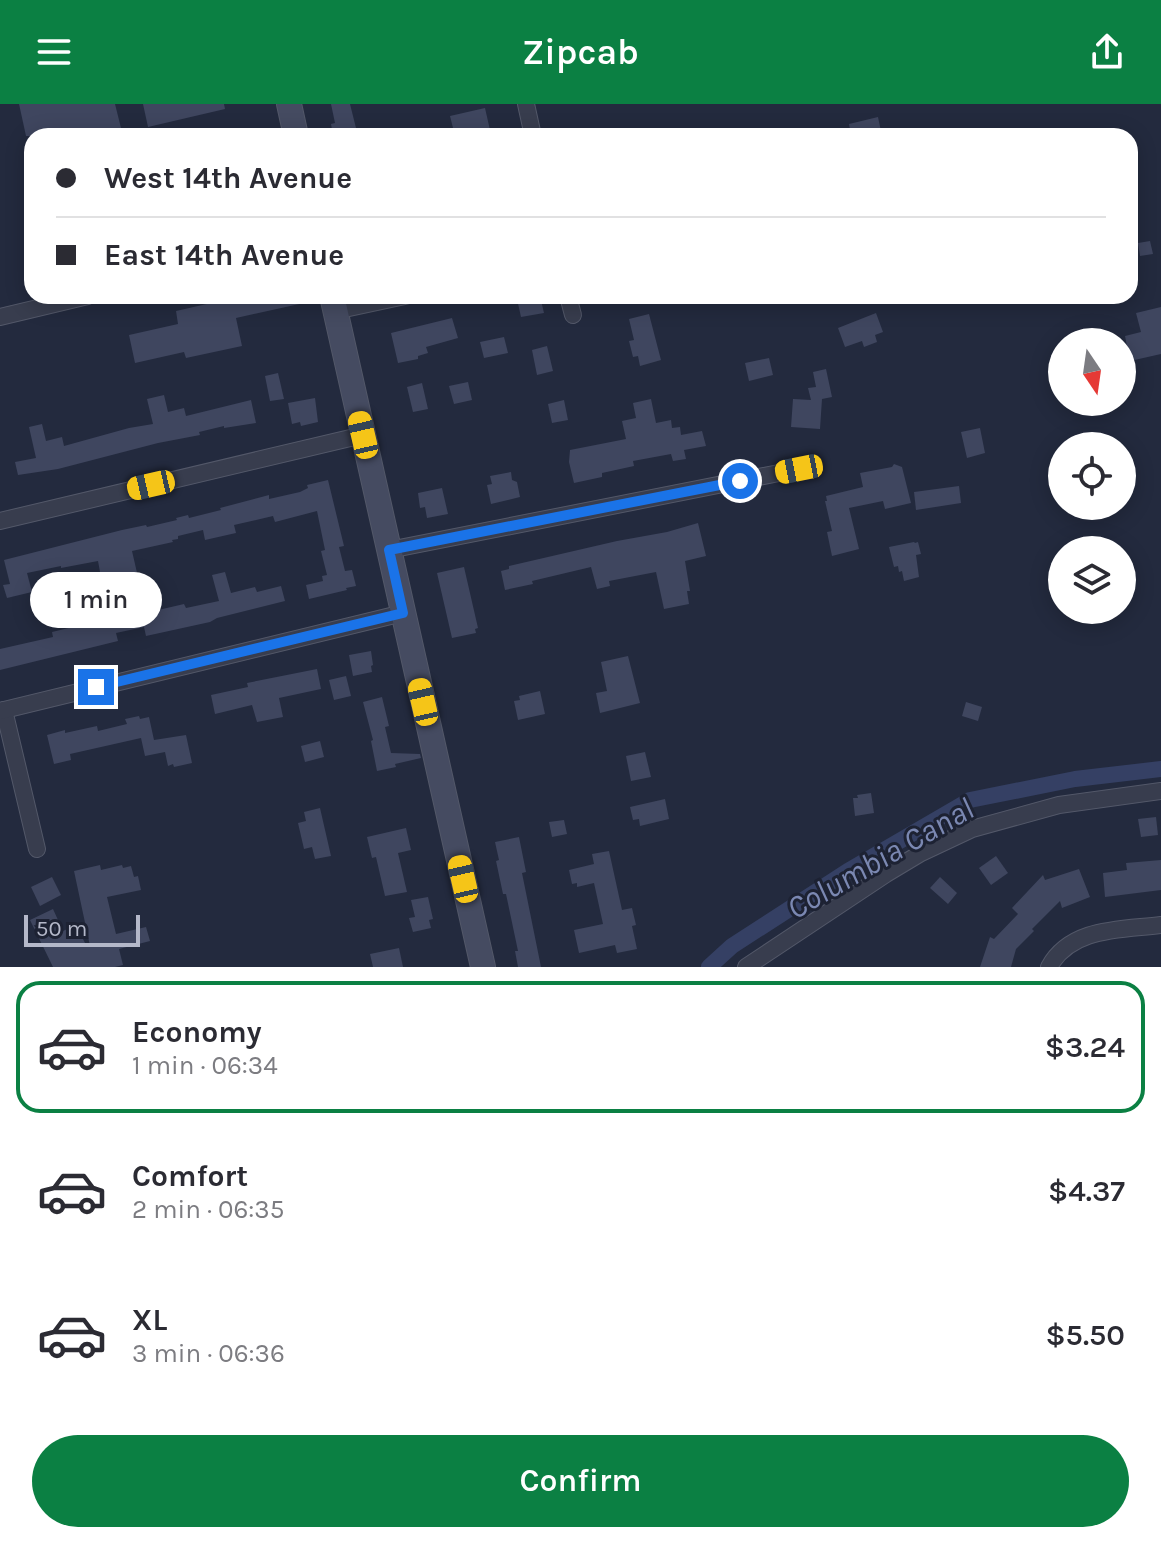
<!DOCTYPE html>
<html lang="en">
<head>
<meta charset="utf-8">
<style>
	:root { --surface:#fff; --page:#f2f2f3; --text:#2b2b33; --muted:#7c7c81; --line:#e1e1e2; --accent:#0b8043 }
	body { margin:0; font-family:Karla,sans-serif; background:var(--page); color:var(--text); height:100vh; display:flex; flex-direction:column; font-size:30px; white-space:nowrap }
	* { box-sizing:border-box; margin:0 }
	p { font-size:26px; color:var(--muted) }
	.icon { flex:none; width:44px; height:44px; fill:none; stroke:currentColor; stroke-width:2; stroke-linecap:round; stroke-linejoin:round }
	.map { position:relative; height:863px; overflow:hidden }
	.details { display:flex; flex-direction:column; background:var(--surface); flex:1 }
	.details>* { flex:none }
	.guide { position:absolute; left:24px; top:24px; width:1114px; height:176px; border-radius:24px; box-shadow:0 4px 20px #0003; display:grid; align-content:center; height:176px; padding:0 32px; background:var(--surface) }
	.needle { width:52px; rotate:167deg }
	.tools { position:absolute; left:1048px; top:224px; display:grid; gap:16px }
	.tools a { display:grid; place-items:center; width:88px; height:88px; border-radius:50%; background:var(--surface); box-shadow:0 4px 20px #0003; font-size:40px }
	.scale { position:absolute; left:24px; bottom:20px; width:116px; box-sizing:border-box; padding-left:8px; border:4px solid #b4b8c9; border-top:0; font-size:22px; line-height:28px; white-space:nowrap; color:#b4b8c9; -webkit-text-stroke:6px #1d2233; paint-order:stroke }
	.end { position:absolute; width:36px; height:36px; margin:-18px; border:10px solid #1a73e8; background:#fff; box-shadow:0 0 0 4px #fff }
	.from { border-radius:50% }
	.bubble { position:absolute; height:56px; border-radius:28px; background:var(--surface); box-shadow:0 4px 20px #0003; font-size:26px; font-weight:600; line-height:56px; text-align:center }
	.car { position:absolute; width:24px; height:48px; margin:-24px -12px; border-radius:10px; box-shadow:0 0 6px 2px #0007; background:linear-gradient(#f5c518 24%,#345 0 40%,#f5c518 0 76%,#345 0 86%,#f5c518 0) }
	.guide b { display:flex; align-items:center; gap:28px; height:76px; font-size:30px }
	.guide b+b { border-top:2px solid var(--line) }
	.guide i { width:20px; height:20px; background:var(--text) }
	ul { padding:14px 0 0; list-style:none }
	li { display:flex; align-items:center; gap:24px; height:132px; margin:0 16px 12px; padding:0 16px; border:4px solid transparent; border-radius:24px }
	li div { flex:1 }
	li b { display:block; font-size:30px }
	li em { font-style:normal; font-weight:600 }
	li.on { border-color:var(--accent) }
	li>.icon { width:72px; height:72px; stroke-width:1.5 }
	.button { display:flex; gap:16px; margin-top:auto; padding:16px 32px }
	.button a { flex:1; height:92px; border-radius:48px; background:var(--accent); color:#fff; font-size:32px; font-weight:600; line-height:92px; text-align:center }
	header { display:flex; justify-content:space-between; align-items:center; height:104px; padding:0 32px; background:var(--accent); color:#fff; font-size:36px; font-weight:600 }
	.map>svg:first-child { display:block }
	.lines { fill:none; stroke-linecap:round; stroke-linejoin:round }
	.canal { stroke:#354064; stroke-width:16 }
	.building { fill:#3f465f }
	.street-casing { stroke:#535869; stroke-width:18 }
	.secondary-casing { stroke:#535869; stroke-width:26 }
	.street { stroke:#383d4e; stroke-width:16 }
	.secondary { stroke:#454b61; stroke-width:24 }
	.route { stroke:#1a73e8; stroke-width:10 }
	.labels { text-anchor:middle; stroke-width:6; stroke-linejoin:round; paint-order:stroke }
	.water-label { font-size:32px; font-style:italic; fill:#7b88b2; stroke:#1d2233 }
</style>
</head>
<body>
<header><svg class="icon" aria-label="menu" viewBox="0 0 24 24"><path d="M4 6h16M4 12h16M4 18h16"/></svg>Zipcab<svg class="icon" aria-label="share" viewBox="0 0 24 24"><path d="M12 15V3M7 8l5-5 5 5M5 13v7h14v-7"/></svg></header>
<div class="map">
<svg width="1161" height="863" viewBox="0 0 1161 863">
	<rect width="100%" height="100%" fill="#232a3e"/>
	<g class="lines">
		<!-- canal -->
		<polyline class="canal" points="709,863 732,842 848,767 970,696 1075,675 1161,665"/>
	</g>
	<!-- building -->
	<g class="building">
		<polygon points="19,0 115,0 123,32 26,32"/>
		<polygon points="143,0 224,0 225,5 148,23"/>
		<polygon points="331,0 350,0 358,32 333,32 331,20 335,19"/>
		<polygon points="485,4 490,26 475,29 476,32 455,32 450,12"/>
		<polygon points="878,13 882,32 851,32 849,20"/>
		<polygon points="1150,137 1153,150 1140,152 1138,139"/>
		<polygon points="233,192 312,192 313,197 236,214 242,242 186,254 184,248 135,259 129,231 178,220 176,207 233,194"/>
		<polygon points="523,192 540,192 544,209 521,213 517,195 524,194"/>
		<polygon points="1161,203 1161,250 1130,257 1125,232 1141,228 1136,209"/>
		<polygon points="876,209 883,228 875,231 877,238 864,243 862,237 845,243 838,224"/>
		<polygon points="649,210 661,256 640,262 638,252 633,253 629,237 634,236 629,215"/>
		<polygon points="452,214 458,234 426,243 428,249 418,252 418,255 398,259 391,229"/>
		<polygon points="504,233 508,249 484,254 480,238"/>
		<polygon points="547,242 553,267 537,271 532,246"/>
		<polygon points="769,254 773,271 749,277 745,259"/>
		<polygon points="826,265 832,293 822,295 820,325 791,323 793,295 811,296 808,284 816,283 813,268"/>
		<polygon points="278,269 284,295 270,297 265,272"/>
		<polygon points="468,278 472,296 454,300 449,282"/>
		<polygon points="422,279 428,305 413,308 407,283"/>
		<polygon points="164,291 168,308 184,304 186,312 251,296 256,319 224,324 224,322 199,328 200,331 158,339 58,365 18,371 15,358 36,354 29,323 42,320 46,337 62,333 64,342 129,324 153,320 147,295"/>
		<polygon points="315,294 318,318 301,322 300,318 292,320 288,299"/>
		<polygon points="651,295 656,319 671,316 672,324 680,323 681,331 702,327 706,342 684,346 686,355 673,357 671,350 633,357 634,362 602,369 602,373 574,379 569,358 570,346 626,335 622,317 636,314 633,299"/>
		<polygon points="564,296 568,316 552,319 548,300"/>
		<polygon points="980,324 985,349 967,354 961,328"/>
		<polygon points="894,360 902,363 911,399 885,405 883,397 849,404 859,445 832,452 827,428 832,427 825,397 827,397 826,392 863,383 860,369 892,363"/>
		<polygon points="511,368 512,376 517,378 520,393 491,400 487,381 492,380 490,372"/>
		<polygon points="328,376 344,442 339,443 345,467 352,466 356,482 346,484 347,486 309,495 306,481 323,477 322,472 327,471 321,447 325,446 317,407 275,418 273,412 234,421 236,429 205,436 203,426 178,432 178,435 172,436 173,438 132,447 138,473 133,475 138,500 152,497 154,507 184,500 186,504 219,497 212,471 225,468 231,489 255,483 257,488 281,482 285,497 217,514 210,518 146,532 144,523 116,529 118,537 0,566 0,545 53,533 52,528 81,521 77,500 109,493 104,468 100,468 98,457 61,464 61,462 27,469 32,488 7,494 3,481 10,480 4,456 122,426 146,421 147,423 177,416 176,414 188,411 189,414 221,406 220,404 269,391 269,395 300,388 308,384 307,381"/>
		<polygon points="959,382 961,399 916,406 914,388"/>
		<polygon points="442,384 448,410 427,414 425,403 420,404 418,389"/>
		<polygon points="698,419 706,452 685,457 690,487 687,487 689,500 664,505 656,468 609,477 610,482 597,485 591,463 532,477 533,480 505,486 501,467 509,465 509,462 617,437 667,428"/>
		<polygon points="914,438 915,439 918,438 921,450 916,451 919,473 904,477 902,467 899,468 898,462 894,463 889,443"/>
		<polygon points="464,463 478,524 475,525 476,529 452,534 437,469"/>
		<polygon points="371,547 373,561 371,562 372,568 353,572 349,551"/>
		<polygon points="628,552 640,599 600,609 596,589 607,587 601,558"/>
		<polygon points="317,565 321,585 279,594 283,613 257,618 252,601 215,610 211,591 248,583 247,579"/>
		<polygon points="346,572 351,592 334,596 329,576"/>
		<polygon points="540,587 545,610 518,616 514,597 520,596 519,592"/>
		<polygon points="382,593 389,622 385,623 391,649 420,650 421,654 395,660 396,663 377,667 371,637 373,636 363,598"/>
		<polygon points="966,598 982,603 978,617 962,612"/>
		<polygon points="139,612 140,615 149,613 154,636 186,631 192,659 174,663 173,660 168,662 165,648 145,652 141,634 70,650 71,656 54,660 47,631 65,626 65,629 97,622 98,627 127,620 125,615"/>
		<polygon points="320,637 324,653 305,658 301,642"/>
		<polygon points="645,648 651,673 631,677 626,652"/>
		<polygon points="871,689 874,709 855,712 853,694 858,694 857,691"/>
		<polygon points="665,695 669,715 640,722 639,715 633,716 630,703"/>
		<polygon points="320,704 331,752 315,755 312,743 304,745 298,719 306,717 304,708"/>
		<polygon points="1156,713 1158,731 1141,733 1138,715"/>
		<polygon points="564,716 567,730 552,733 549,718"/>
		<polygon points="406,724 411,746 398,749 407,788 385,792 376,753 372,754 367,733"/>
		<polygon points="519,733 526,768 522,769 541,863 518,863 515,847 518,847 506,790 503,790 496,757 499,756 495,738"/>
		<polygon points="609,747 622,806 632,804 636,821 632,822 637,845 617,849 615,841 579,849 574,826 603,820 594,779 577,783 577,779 572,780 569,766 594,760 592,750"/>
		<polygon points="996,752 1008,769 991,781 979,764"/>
		<polygon points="1161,756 1161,786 1105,793 1103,769 1127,766 1126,759"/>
		<polygon points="100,761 101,766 122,761 123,764 131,762 134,773 138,772 141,786 107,793 116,830 146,823 150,837 119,845 123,861 115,863 53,863 30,816 53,805 63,827 76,821 87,843 90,842 74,767"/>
		<polygon points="1079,765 1090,793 1062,804 1060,797 1032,825 1034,827 1016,845 1011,863 980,863 990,833 994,835 1018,810 1012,804 1043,771 1045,776"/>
		<polygon points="52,773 61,791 40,802 31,783"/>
		<polygon points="940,773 957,789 948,800 930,784"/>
		<polygon points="428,793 433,815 429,816 431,824 413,828 409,814 415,813 411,796"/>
		<polygon points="399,844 403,863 373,863 370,850"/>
	</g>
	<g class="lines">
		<!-- street casing -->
		<g class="street-casing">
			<g id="street">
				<polyline points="526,0 533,32"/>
				<polyline points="568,192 573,211"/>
				<polyline points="335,207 405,192"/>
				<polyline points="0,213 88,192"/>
				<polyline points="0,417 363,331"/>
				<polyline points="389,446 799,365"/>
				<polyline points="4,606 37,745"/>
				<polyline points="0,607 403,509"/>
				<polyline points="746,863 886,770 921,749 972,725 1059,701 1161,687"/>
				<path d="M1049 863C1071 823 1121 826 1161 821"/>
			</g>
		</g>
		<!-- secondary casing -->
		<g class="secondary-casing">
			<g id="secondary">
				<polyline points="289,0 296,32"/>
				<polyline points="332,192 483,863"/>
			</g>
		</g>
		<!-- street -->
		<use href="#street" class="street"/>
		<!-- secondary -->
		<use href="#secondary" class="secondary"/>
	</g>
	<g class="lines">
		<!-- route -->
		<polyline class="route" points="96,583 403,509 389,446 740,377"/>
	</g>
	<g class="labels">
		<!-- water labels -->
		<g class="water-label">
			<text transform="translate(880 754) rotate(-30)" y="11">Columbia Canal</text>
		</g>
	</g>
</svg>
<div class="tools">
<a><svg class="needle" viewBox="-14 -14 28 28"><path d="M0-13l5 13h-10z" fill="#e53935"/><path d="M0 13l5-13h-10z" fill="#7c7c81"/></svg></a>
<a><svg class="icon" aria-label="locate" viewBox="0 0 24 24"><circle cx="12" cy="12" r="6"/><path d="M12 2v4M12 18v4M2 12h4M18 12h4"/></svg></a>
<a><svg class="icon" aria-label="layers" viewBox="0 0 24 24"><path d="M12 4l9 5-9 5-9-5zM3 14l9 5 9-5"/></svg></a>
</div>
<div class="scale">50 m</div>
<i class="end from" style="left:740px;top:377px"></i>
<i class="end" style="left:96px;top:583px"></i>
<div class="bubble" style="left:30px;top:468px;width:132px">1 min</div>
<i class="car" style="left:363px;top:331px;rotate:347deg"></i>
<i class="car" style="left:799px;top:365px;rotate:259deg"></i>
<i class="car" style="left:151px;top:381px;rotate:257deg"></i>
<i class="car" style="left:423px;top:598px;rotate:347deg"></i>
<i class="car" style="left:463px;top:775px;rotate:347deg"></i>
<div class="guide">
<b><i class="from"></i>West 14th Avenue</b>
<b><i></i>East 14th Avenue</b>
</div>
</div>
<section class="details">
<ul>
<li class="on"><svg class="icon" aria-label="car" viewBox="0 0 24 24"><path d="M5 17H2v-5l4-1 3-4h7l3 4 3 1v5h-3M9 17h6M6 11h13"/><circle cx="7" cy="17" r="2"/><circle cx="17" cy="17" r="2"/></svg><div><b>Economy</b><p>1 min · 06:34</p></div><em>$3.24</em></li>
<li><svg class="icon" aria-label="car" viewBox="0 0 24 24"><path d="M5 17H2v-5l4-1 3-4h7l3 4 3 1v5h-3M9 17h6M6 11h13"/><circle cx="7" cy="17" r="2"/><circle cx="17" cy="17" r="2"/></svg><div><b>Comfort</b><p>2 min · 06:35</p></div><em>$4.37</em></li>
<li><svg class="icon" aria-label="car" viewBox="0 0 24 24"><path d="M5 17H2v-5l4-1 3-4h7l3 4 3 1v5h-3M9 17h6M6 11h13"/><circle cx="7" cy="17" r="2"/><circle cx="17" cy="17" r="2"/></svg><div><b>XL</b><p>3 min · 06:36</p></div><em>$5.50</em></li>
</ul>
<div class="button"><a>Confirm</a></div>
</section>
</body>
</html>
